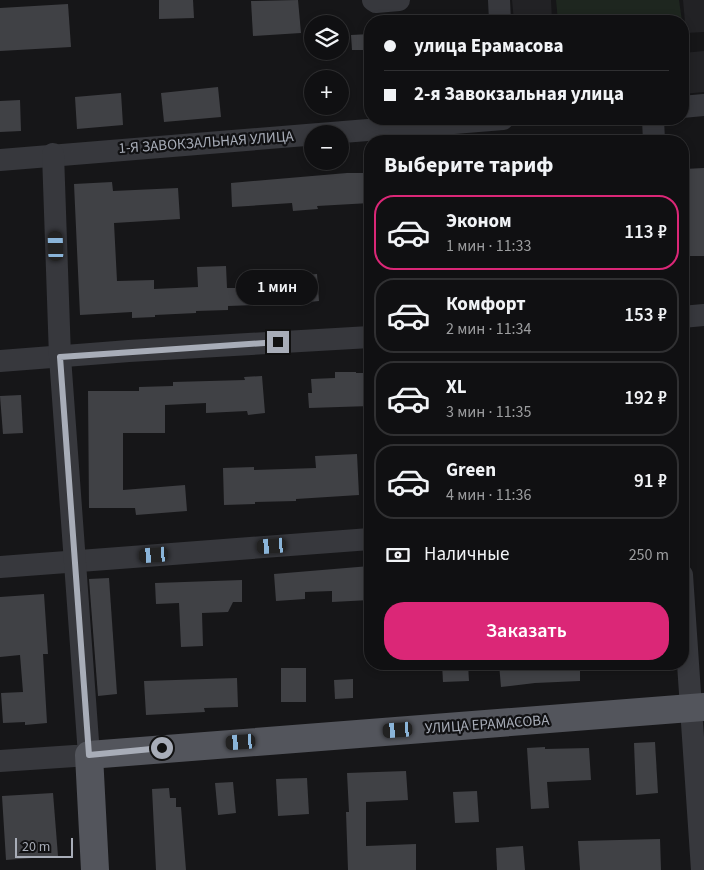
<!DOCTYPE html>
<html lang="ru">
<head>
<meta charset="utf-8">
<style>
	:root { --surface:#101012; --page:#19191b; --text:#f1f3f6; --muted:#9c9d9f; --line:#303032; --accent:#db2777 }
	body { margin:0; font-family:"Source Sans 3",sans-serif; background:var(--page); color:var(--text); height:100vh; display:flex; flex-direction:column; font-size:19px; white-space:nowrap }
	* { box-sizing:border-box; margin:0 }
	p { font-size:16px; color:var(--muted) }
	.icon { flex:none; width:28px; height:28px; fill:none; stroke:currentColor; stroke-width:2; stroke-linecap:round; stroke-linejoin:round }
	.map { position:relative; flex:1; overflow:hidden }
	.details { position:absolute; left:364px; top:135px; width:325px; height:535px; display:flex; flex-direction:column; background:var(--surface); border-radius:20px; box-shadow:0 2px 8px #0003,0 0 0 1px var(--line) }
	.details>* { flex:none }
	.banner { position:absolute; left:364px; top:15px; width:325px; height:110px; border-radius:20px; box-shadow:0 2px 8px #0003,0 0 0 1px var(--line); display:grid; align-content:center; height:110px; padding:0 20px; background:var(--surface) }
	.buttons { position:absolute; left:304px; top:15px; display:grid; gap:10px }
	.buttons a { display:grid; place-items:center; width:45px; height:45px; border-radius:50%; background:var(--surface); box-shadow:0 2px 8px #0003,0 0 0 1px var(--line); font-size:25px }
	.scale { position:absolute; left:15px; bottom:12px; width:58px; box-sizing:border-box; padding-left:5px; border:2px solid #a8adb8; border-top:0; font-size:14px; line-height:18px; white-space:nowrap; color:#a8adb8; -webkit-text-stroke:4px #111113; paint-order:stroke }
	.end { position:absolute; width:22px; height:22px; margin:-11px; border:6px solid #a8adb8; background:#111; box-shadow:0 0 0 2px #111 }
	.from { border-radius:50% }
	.bubble { position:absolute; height:35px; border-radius:18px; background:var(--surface); box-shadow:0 2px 8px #0003,0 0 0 1px var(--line); font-size:16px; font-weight:600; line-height:35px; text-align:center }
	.car { position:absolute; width:15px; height:30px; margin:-15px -8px; border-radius:6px; box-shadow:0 0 4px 1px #0007; background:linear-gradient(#222 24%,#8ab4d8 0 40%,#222 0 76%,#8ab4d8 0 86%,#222 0) }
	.banner b { display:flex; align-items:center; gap:18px; height:48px; font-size:19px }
	.banner b+b { border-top:1px solid var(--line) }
	.banner i { width:12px; height:12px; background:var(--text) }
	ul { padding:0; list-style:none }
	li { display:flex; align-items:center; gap:15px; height:75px; margin:0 10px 8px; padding:0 10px; border:2px solid var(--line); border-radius:20px }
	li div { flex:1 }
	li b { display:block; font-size:19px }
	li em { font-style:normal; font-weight:600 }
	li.on { border-color:var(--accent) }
	li>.icon { width:45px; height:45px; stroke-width:1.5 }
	h2 { padding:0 20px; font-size:22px; line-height:60px }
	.pay { display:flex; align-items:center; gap:12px; height:55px; padding:0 20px; font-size:19px }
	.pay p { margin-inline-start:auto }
	.button { display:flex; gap:10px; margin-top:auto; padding:10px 20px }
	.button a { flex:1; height:58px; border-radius:20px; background:var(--accent); color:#fff; font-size:20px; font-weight:600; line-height:58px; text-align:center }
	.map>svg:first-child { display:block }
	.built { fill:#222225 }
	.green { fill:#1e261f }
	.building { fill:#404145 }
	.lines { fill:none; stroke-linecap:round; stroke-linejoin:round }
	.minor { stroke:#37383d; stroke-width:22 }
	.major { stroke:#53555c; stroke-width:28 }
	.route { stroke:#a8adb8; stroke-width:6 }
	.labels { text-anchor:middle; stroke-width:4.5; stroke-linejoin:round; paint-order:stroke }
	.street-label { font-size:15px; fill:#a8adb8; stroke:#111113 }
</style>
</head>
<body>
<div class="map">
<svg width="704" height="870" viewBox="0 0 704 870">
	<rect width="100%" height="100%" fill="#161618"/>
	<!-- built -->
	<g class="built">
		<polygon points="512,0 551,0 552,21 514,21"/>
		<polygon points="683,0 704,0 704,32 686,33"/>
		<polygon points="704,51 704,92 683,94 683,53"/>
	</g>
	<!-- green -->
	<polygon class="green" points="556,0 679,0 682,21 558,21"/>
	<!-- building -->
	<g class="building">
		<polygon points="159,0 193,0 194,18 159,19"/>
		<polygon points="298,0 301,33 253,36 251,1"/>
		<polygon points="68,4 71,47 0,51 0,8"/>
		<polygon points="370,34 370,50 352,50 351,35"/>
		<polygon points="218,87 221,117 164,122 161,93"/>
		<polygon points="121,93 123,125 77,129 75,97"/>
		<polygon points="20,100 21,131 0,132 0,101"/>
		<polygon points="704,168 704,256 689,256 688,211 686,211 684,169"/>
		<polygon points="347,173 370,173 370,203 317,206 318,209 293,211 292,203 232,207 231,183"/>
		<polygon points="112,182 113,191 178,188 180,219 114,223 117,281 154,280 154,289 198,287 197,267 226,266 227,288 272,288 272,280 295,279 295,276 317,274 319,301 289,304 228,306 228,310 196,311 196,313 155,315 155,317 132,318 132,312 80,315 74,184"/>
		<polygon points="335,372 356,372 356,373 370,373 370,406 309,408 308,393 312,393 311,379 335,378"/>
		<polygon points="262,376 265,413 248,415 247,411 206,413 206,403 165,405 165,433 123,433 123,490 185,485 187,511 136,515 135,508 89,508 88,391 139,391 139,387 173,386 173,382 245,380 244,377"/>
		<polygon points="21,395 23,433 3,434 0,396"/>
		<polygon points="357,454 359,495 296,499 296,501 255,502 255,504 224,505 223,468 254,467 254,470 316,468 315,456"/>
		<polygon points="370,566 370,600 332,602 332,591 305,592 305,599 276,601 274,574"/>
		<polygon points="109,578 117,694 98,696 89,579"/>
		<polygon points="242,580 242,602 233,602 228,612 202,613 203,646 181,647 179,603 156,604 155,583"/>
		<polygon points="44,594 48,654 43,654 47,723 25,725 25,722 3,723 1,693 23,692 20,655 0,657 0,597"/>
		<polygon points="442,664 468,664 469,681 443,682"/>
		<polygon points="499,664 580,664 580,681 535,683 501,687"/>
		<rect x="281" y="668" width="25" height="34"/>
		<polygon points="237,678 238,707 204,708 205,712 146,715 144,681"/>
		<polygon points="353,679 353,698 335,699 334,680"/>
		<polygon points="655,742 658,793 636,795 634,743"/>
		<polygon points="545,747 545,749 589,748 591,780 547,782 549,808 531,809 527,748"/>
		<polygon points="406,771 408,800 366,802 366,846 416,844 416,870 348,870 346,812 349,812 347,773"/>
		<polygon points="307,778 309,814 278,816 276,779"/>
		<polygon points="233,782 236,813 218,815 215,783"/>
		<polygon points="169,788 170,798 176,798 176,807 181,807 186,870 156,870 152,789"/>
		<polygon points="477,791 479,822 455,823 453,792"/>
		<polygon points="53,793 58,856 6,860 2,796"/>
		<polygon points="660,839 661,870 580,870 578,841"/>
		<polygon points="523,846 525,870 497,870 496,848"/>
	</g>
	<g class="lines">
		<!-- minor -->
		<g class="minor">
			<polyline points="373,0 376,2 399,0"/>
			<polyline points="499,0 500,21"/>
			<polyline points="682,107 704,105"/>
			<polyline points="653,119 654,141"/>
			<polyline points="0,160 503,119"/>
			<polyline points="682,317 704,315"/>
			<polyline points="0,361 129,351 370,337"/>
			<polyline points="0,567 370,539"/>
			<polyline points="682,575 702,870"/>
			<polyline points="0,761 89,755 60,357 53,154"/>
		</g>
		<!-- major -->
		<polyline class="major" points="95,870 89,755 704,707"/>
	</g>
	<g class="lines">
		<!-- route -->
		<polyline class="route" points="162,748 89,755 60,357 278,342"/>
	</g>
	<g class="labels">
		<!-- street labels -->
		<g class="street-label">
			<text transform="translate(206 142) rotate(-4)" y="5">1-Я ЗАВОКЗАЛЬНАЯ УЛИЦА</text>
			<text transform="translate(487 724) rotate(-4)" y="5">УЛИЦА ЕРАМАСОВА</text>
		</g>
	</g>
</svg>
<div class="buttons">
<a><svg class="icon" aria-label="layers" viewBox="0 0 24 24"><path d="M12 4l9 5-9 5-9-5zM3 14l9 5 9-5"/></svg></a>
<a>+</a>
<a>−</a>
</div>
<div class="scale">20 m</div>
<i class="end from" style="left:162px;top:748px"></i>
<i class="end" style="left:278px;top:342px"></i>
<div class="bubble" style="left:236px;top:270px;width:82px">1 мин</div>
<i class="car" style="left:56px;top:246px;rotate:358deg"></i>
<i class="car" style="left:272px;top:546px;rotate:266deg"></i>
<i class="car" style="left:154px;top:555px;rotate:266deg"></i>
<i class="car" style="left:398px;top:730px;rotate:266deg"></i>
<i class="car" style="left:241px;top:742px;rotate:266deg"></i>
<div class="banner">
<b><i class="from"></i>улица Ерамасова</b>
<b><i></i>2-я Завокзальная улица</b>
</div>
<section class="details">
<h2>Выберите тариф</h2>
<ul>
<li class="on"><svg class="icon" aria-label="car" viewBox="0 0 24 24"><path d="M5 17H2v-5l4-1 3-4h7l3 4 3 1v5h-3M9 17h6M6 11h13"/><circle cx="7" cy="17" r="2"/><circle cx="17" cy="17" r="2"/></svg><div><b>Эконом</b><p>1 мин · 11:33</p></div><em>113 ₽</em></li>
<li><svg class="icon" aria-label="car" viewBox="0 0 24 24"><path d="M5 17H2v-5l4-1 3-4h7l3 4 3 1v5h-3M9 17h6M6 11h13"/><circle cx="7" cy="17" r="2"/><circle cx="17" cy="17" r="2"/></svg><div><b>Комфорт</b><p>2 мин · 11:34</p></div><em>153 ₽</em></li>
<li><svg class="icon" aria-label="car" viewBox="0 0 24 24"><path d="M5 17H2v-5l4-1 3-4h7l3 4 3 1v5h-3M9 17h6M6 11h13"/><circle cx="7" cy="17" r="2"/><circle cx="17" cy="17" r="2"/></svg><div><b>XL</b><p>3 мин · 11:35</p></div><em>192 ₽</em></li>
<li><svg class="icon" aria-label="car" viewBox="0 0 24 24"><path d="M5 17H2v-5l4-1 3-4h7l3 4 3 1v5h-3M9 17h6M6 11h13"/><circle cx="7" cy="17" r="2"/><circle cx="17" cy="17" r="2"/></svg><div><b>Green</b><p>4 мин · 11:36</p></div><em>91 ₽</em></li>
</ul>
<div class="pay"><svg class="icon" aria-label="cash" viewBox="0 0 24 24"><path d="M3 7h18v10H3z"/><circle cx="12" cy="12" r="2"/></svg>Наличные<p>250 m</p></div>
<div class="button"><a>Заказать</a></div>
</section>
</div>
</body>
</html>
